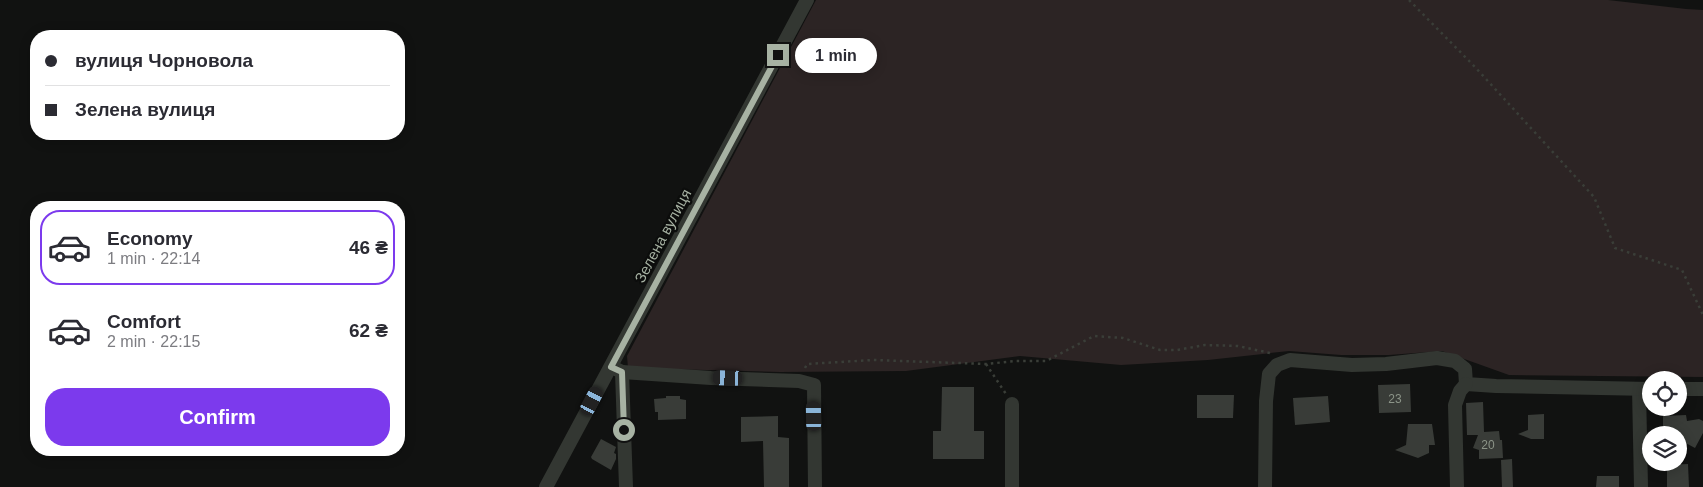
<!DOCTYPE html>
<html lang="en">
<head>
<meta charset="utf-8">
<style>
	:root { --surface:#fff; --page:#f2f2f3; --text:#2b2b33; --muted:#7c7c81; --line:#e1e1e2; --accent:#7c3aed }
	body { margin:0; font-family:Arial,sans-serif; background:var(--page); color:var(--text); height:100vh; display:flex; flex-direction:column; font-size:19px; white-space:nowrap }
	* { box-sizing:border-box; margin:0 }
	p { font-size:16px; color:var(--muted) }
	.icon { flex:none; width:28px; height:28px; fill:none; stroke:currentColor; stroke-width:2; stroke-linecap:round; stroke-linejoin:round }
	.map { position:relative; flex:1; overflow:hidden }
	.drawer { position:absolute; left:30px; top:201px; width:375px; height:255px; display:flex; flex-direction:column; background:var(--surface); border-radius:20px; box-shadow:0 2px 12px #0003 }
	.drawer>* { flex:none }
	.banner { position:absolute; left:30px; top:30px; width:375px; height:110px; border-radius:20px; box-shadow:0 2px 12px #0003; display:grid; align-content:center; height:110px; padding:0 15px; background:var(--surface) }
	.buttons { position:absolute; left:1642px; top:371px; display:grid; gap:10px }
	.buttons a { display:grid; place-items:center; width:45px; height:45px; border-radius:50%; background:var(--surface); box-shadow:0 2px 12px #0003; font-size:25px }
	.end { position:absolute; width:22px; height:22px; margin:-11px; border:6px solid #a7b2a3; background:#111; box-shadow:0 0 0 2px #111 }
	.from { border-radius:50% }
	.bubble { position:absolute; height:35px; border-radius:18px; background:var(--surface); box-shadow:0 2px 12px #0003; font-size:16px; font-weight:800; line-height:35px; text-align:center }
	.car { position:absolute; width:15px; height:30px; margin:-15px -8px; border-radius:6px; box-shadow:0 0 4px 1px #0007; background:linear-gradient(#222 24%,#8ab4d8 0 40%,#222 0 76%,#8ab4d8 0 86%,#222 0) }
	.banner b { display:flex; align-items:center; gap:18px; height:48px; font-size:19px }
	.banner b+b { border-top:1px solid var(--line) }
	.banner i { width:12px; height:12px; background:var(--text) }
	ul { padding:9px 0 0; list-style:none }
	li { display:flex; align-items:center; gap:15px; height:75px; margin:0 10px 8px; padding:0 5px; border:2px solid transparent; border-radius:20px }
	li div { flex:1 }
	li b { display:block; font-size:19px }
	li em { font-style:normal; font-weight:800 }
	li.current { border-color:var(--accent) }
	li>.icon { width:45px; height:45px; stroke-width:1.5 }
	.button { display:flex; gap:10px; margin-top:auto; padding:10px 15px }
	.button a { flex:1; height:58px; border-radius:20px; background:var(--accent); color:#fff; font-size:20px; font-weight:800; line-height:58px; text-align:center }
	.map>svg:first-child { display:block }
	.green { fill:#2c2424 }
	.building { fill:#393c38 }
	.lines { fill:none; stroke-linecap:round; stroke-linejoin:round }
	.path { stroke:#3a3e38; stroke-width:2.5; stroke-dasharray:2.5 4; stroke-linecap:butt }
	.street { stroke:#333732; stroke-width:14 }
	.route { stroke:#a7b2a3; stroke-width:6 }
	.labels { text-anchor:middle; stroke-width:4.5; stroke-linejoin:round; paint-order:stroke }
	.number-label { font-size:12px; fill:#8c9488 }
	.street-label { font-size:15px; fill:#a7b2a3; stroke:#0c0d0c }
</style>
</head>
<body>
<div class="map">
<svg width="1703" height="487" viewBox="0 0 1703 487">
	<rect width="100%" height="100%" fill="#111211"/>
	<!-- green -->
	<polygon class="green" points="816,0 1608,0 1686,9 1703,10 1703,377 1509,375 1442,351 1389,355 1341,355 1289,351 1208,360 1121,365 1020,356 906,371 780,372 628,368 627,356"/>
	<!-- building -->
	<g class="building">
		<polygon points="1410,384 1411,412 1379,413 1378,385"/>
		<polygon points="942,387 974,387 974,431 984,431 984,459 933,459 933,431 941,431"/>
		<polygon points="1197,395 1234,395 1233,418 1197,418"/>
		<polygon points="666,396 680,396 680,399 686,400 686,419 658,420 658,412 655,412 654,399 666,398"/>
		<polygon points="1328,396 1330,422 1295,425 1293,398"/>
		<polygon points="1483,402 1484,432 1499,431 1500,440 1502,440 1503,458 1479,459 1479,450 1473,448 1478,435 1467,435 1466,403"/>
		<polygon points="1544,414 1544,439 1531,439 1518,434 1528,430 1528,415"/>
		<polygon points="1686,415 1687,421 1699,419 1703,421 1703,433 1695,448 1680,440 1676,429 1663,429 1663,416"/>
		<polygon points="778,416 778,437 789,438 789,487 764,487 763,441 741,442 741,417"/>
		<polygon points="1408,424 1432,424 1435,445 1429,445 1429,453 1418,458 1395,450 1406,445"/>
		<polygon points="601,439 616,447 614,453 616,454 616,459 611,470 592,459 591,457"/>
		<polygon points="1512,459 1513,487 1502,487 1501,460"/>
		<polygon points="1688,464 1689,487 1667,487 1667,465"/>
		<polygon points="1597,476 1619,476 1619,487 1596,487"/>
	</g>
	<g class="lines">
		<!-- path -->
		<g class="path">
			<polyline points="1409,0 1475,67 1594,197 1615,248 1682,270 1703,315"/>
			<polyline points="986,364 1006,394"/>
			<polyline points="805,368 807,364 873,360 986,364 1016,361 1046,361 1094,336 1123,338 1160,350 1177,350 1205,345 1238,346 1270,353"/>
		</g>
		<!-- street -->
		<g class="street">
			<polyline points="616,369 622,372 626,487"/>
			<polyline points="622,372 711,378 799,381 814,385 815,487"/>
			<polyline points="1639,389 1641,487"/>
			<polyline points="1679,389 1703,389"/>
			<polyline points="1012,404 1012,487"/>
			<polyline points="546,487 807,0"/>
			<polyline points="1265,487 1266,401 1269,374 1277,365 1290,360 1352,365 1386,364 1437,358 1455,361 1465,369 1466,384 1496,386 1651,389"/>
			<polyline points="1457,487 1455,405 1460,391 1466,384"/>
		</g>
	</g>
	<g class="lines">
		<!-- route -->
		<polyline class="route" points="624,430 622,372 611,367 778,55"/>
	</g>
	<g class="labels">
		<!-- number labels -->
		<g class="number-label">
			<text x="1395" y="403">23</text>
			<text x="1488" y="449">20</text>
		</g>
		<!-- street labels -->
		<g class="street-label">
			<text transform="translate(663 236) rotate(-62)" y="5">Зелена вулиця</text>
		</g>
	</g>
</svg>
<div class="buttons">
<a><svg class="icon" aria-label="locate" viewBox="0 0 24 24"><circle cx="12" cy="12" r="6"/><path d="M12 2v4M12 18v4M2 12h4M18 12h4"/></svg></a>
<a><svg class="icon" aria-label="layers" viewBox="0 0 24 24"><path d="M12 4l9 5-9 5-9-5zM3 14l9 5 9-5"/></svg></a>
</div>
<i class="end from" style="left:624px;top:430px"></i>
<i class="end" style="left:778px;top:55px"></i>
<div class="bubble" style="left:795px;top:38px;width:82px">1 min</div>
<i class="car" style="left:728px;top:378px;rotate:272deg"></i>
<i class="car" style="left:592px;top:401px;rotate:28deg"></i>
<i class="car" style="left:814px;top:416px;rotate:359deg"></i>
<div class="banner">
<b><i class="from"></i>вулиця Чорновола</b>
<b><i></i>Зелена вулиця</b>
</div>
<section class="drawer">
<ul>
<li class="current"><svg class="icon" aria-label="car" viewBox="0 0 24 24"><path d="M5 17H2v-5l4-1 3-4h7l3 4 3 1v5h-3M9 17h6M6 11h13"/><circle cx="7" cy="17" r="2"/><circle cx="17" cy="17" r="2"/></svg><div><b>Economy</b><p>1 min · 22:14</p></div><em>46 ₴</em></li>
<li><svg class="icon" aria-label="car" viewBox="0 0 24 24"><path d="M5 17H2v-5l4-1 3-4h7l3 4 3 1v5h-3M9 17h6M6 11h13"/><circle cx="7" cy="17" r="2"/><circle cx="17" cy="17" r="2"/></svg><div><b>Comfort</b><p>2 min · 22:15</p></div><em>62 ₴</em></li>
</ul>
<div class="button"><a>Confirm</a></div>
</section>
</div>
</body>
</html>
